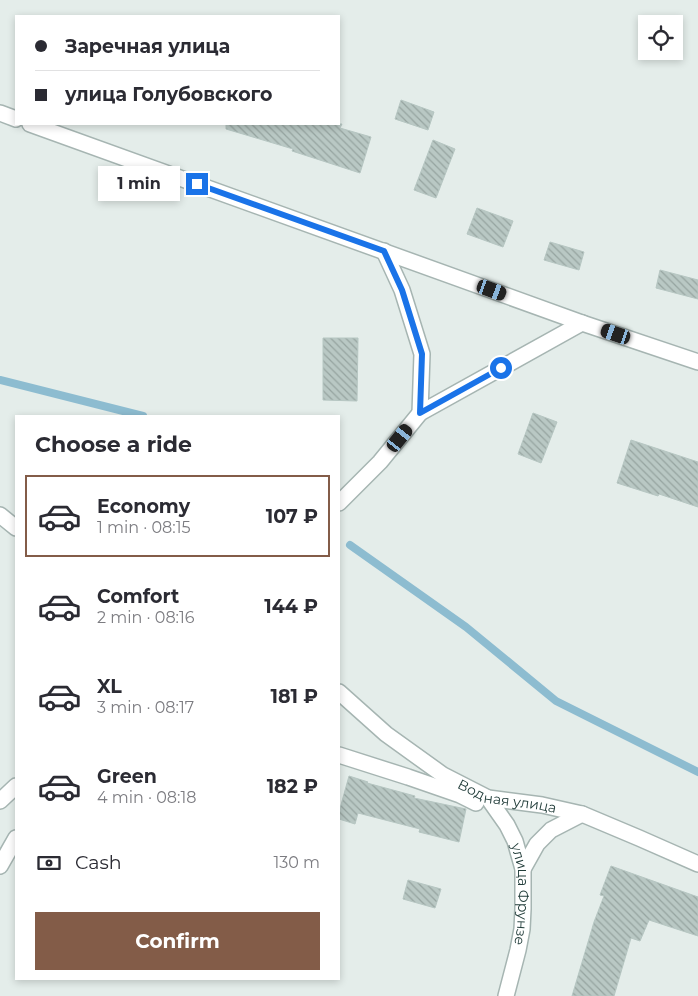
<!DOCTYPE html>
<html lang="en">
<head>
<meta charset="utf-8">
<style>
	:root { --surface:#fff; --page:#f7f7f7; --text:#2b2b33; --muted:#7c7c81; --line:#e1e1e2; --accent:#835c48 }
	body { margin:0; font-family:Montserrat,sans-serif; background:var(--page); color:var(--text); height:100vh; display:flex; flex-direction:column; font-size:19px; white-space:nowrap }
	* { box-sizing:border-box; margin:0 }
	p { font-size:16px; color:var(--muted) }
	.icon { flex:none; width:28px; height:28px; fill:none; stroke:currentColor; stroke-width:2; stroke-linecap:round; stroke-linejoin:round }
	.map { position:relative; flex:1; overflow:hidden }
	.details { position:absolute; left:15px; top:415px; width:325px; height:565px; display:flex; flex-direction:column; background:var(--surface); border-radius:0px; box-shadow:0 2px 8px #0003 }
	.details>* { flex:none }
	.guide { position:absolute; left:15px; top:15px; width:325px; height:110px; border-radius:0px; box-shadow:0 2px 8px #0003; display:grid; align-content:center; height:110px; padding:0 20px; background:var(--surface) }
	.buttons { position:absolute; left:638px; top:15px; display:grid; gap:10px }
	.buttons a { display:grid; place-items:center; width:45px; height:45px; border-radius:0px; background:var(--surface); box-shadow:0 2px 8px #0003; font-size:25px }
	.end { position:absolute; width:22px; height:22px; margin:-11px; border:6px solid #1a73e8; background:#fff; box-shadow:0 0 0 2px #fff }
	.from { border-radius:50% }
	.bubble { position:absolute; height:35px; border-radius:0px; background:var(--surface); box-shadow:0 2px 8px #0003; font-size:16px; font-weight:700; line-height:35px; text-align:center }
	.car { position:absolute; width:15px; height:30px; margin:-15px -8px; border-radius:6px; box-shadow:0 0 4px 1px #0007; background:linear-gradient(#222 24%,#8ab4d8 0 40%,#222 0 76%,#8ab4d8 0 86%,#222 0) }
	.guide b { display:flex; align-items:center; gap:18px; height:48px; font-size:19px }
	.guide b+b { border-top:1px solid var(--line) }
	.guide i { width:12px; height:12px; background:var(--text) }
	ul { padding:0; list-style:none }
	li { display:flex; align-items:center; gap:15px; height:82px; margin:0 10px 8px; padding:0 10px; border:2px solid transparent; border-radius:0px }
	li div { flex:1 }
	li b { display:block; font-size:19px }
	li em { font-style:normal; font-weight:700 }
	li.active { border-color:var(--accent) }
	li>.icon { width:45px; height:45px; stroke-width:1.5 }
	h2 { padding:0 20px; font-size:22px; line-height:60px }
	.pay { display:flex; align-items:center; gap:12px; height:55px; padding:0 20px; font-size:19px }
	.pay p { margin-inline-start:auto }
	.action { display:flex; gap:10px; margin-top:auto; padding:10px 20px }
	.action a { flex:1; height:58px; border-radius:0px; background:var(--accent); color:#fff; font-size:20px; font-weight:700; line-height:58px; text-align:center }
	.map>svg:first-child { display:block }
	.lines { fill:none; stroke-linecap:round; stroke-linejoin:round }
	.stream { stroke:#8dbcd0; stroke-width:8 }
	.building { fill:url(#building-back-hatch); stroke:#b6c6c2 }
	.minor-casing { stroke:#a6b5b2; stroke-width:18 }
	.minor { stroke:#fff; stroke-width:15 }
	.route { stroke:#1a73e8; stroke-width:6 }
	.labels { text-anchor:middle; stroke-width:4.5; stroke-linejoin:round; paint-order:stroke }
	.street-label { font-size:14px; fill:#233e3b; stroke:#f4f9f7 }
</style>
</head>
<body>
<div class="map">
<svg width="698" height="996" viewBox="0 0 698 996">
	<defs>
		<pattern id="building-back-hatch" width="6" height="6" patternUnits="userSpaceOnUse" patternTransform="scale(1.25)"><rect width="6" height="6" fill="#b9c8c4"/><path d="M-1 5l2 2M0 0l6 6M5-1l2 2" fill="none" stroke="#96a4a0"/></pattern>
	</defs>
	<rect width="100%" height="100%" fill="#e4edea"/>
	<g class="lines">
		<!-- stream -->
		<g class="stream">
			<polyline points="0,380 143,416"/>
			<polyline points="350,545 466,627 556,701 698,772"/>
		</g>
	</g>
	<!-- building -->
	<g class="building">
		<polygon points="401,100 434,112 428,130 395,119"/>
		<polygon points="226,124 342,124 340,128 371,137 360,173 292,151 293,149 226,129"/>
		<polygon points="433,140 455,149 436,198 414,190"/>
		<polygon points="477,208 513,221 503,247 467,234"/>
		<polygon points="550,242 584,252 579,270 544,260"/>
		<polygon points="660,270 698,280 698,299 656,288"/>
		<polygon points="323,338 358,338 357,401 323,400"/>
		<polygon points="533,413 557,422 541,463 518,454"/>
		<polygon points="631,440 698,462 698,507 659,494 658,496 617,483"/>
		<polygon points="349,776 368,782 367,783 415,796 414,798 466,809 459,842 419,832 420,829 358,813 355,824 339,819 339,812"/>
		<polygon points="611,866 698,897 698,936 649,920 640,941 631,938 614,996 572,996 594,922 604,896 600,895"/>
		<polygon points="408,880 441,889 435,908 403,899"/>
	</g>
	<g class="lines">
		<!-- minor casing -->
		<g class="minor-casing">
			<g id="minor">
				<polyline points="0,113 16,119"/>
				<polyline points="30,124 582,323 698,362"/>
				<polyline points="384,251 402,290 422,354 420,413"/>
				<polyline points="339,503 380,462 420,413 582,323"/>
				<polyline points="0,515 16,528"/>
				<path id="s1" d="M339 692 386 734 443 775 488 798 542 805 582 814 639 838 698 864"/>
				<polyline points="339,755 408,777 460,795 476,803"/>
				<path id="s2" d="M488 798 507 825 515 841 523 869V909L522 929 518 950 506 996"/>
				<polyline points="0,801 16,786"/>
				<polyline points="0,866 16,838"/>
				<polyline points="523,869 537,844 551,830 582,814"/>
			</g>
		</g>
		<!-- minor -->
		<use href="#minor" class="minor"/>
	</g>
	<g class="lines">
		<!-- route -->
		<polyline class="route" points="197,184 384,251 402,290 422,354 420,413 501,368"/>
	</g>
	<g class="labels">
		<!-- street labels -->
		<g class="street-label">
			<text dy="5" stroke="none"><textPath href="#s1" startOffset="202">Водная улица</textPath></text>
			<text dy="5" stroke="none"><textPath href="#s2" startOffset="105">улица Фрунзе</textPath></text>
		</g>
	</g>
</svg>
<div class="buttons">
<a><svg class="icon" aria-label="locate" viewBox="0 0 24 24"><circle cx="12" cy="12" r="6"/><path d="M12 2v4M12 18v4M2 12h4M18 12h4"/></svg></a>
</div>
<i class="end from" style="left:501px;top:368px"></i>
<i class="end" style="left:197px;top:184px"></i>
<div class="bubble" style="left:98px;top:166px;width:82px">1 min</div>
<i class="car" style="left:492px;top:290px;rotate:110deg"></i>
<i class="car" style="left:616px;top:334px;rotate:289deg"></i>
<i class="car" style="left:400px;top:438px;rotate:39deg"></i>
<div class="guide">
<b><i class="from"></i>Заречная улица</b>
<b><i></i>улица Голубовского</b>
</div>
<section class="details">
<h2>Choose a ride</h2>
<ul>
<li class="active"><svg class="icon" aria-label="car" viewBox="0 0 24 24"><path d="M5 17H2v-5l4-1 3-4h7l3 4 3 1v5h-3M9 17h6M6 11h13"/><circle cx="7" cy="17" r="2"/><circle cx="17" cy="17" r="2"/></svg><div><b>Economy</b><p>1 min · 08:15</p></div><em>107 ₽</em></li>
<li><svg class="icon" aria-label="car" viewBox="0 0 24 24"><path d="M5 17H2v-5l4-1 3-4h7l3 4 3 1v5h-3M9 17h6M6 11h13"/><circle cx="7" cy="17" r="2"/><circle cx="17" cy="17" r="2"/></svg><div><b>Comfort</b><p>2 min · 08:16</p></div><em>144 ₽</em></li>
<li><svg class="icon" aria-label="car" viewBox="0 0 24 24"><path d="M5 17H2v-5l4-1 3-4h7l3 4 3 1v5h-3M9 17h6M6 11h13"/><circle cx="7" cy="17" r="2"/><circle cx="17" cy="17" r="2"/></svg><div><b>XL</b><p>3 min · 08:17</p></div><em>181 ₽</em></li>
<li><svg class="icon" aria-label="car" viewBox="0 0 24 24"><path d="M5 17H2v-5l4-1 3-4h7l3 4 3 1v5h-3M9 17h6M6 11h13"/><circle cx="7" cy="17" r="2"/><circle cx="17" cy="17" r="2"/></svg><div><b>Green</b><p>4 min · 08:18</p></div><em>182 ₽</em></li>
</ul>
<div class="pay"><svg class="icon" aria-label="cash" viewBox="0 0 24 24"><path d="M3 7h18v10H3z"/><circle cx="12" cy="12" r="2"/></svg>Cash<p>130 m</p></div>
<div class="action"><a>Confirm</a></div>
</section>
</div>
</body>
</html>
